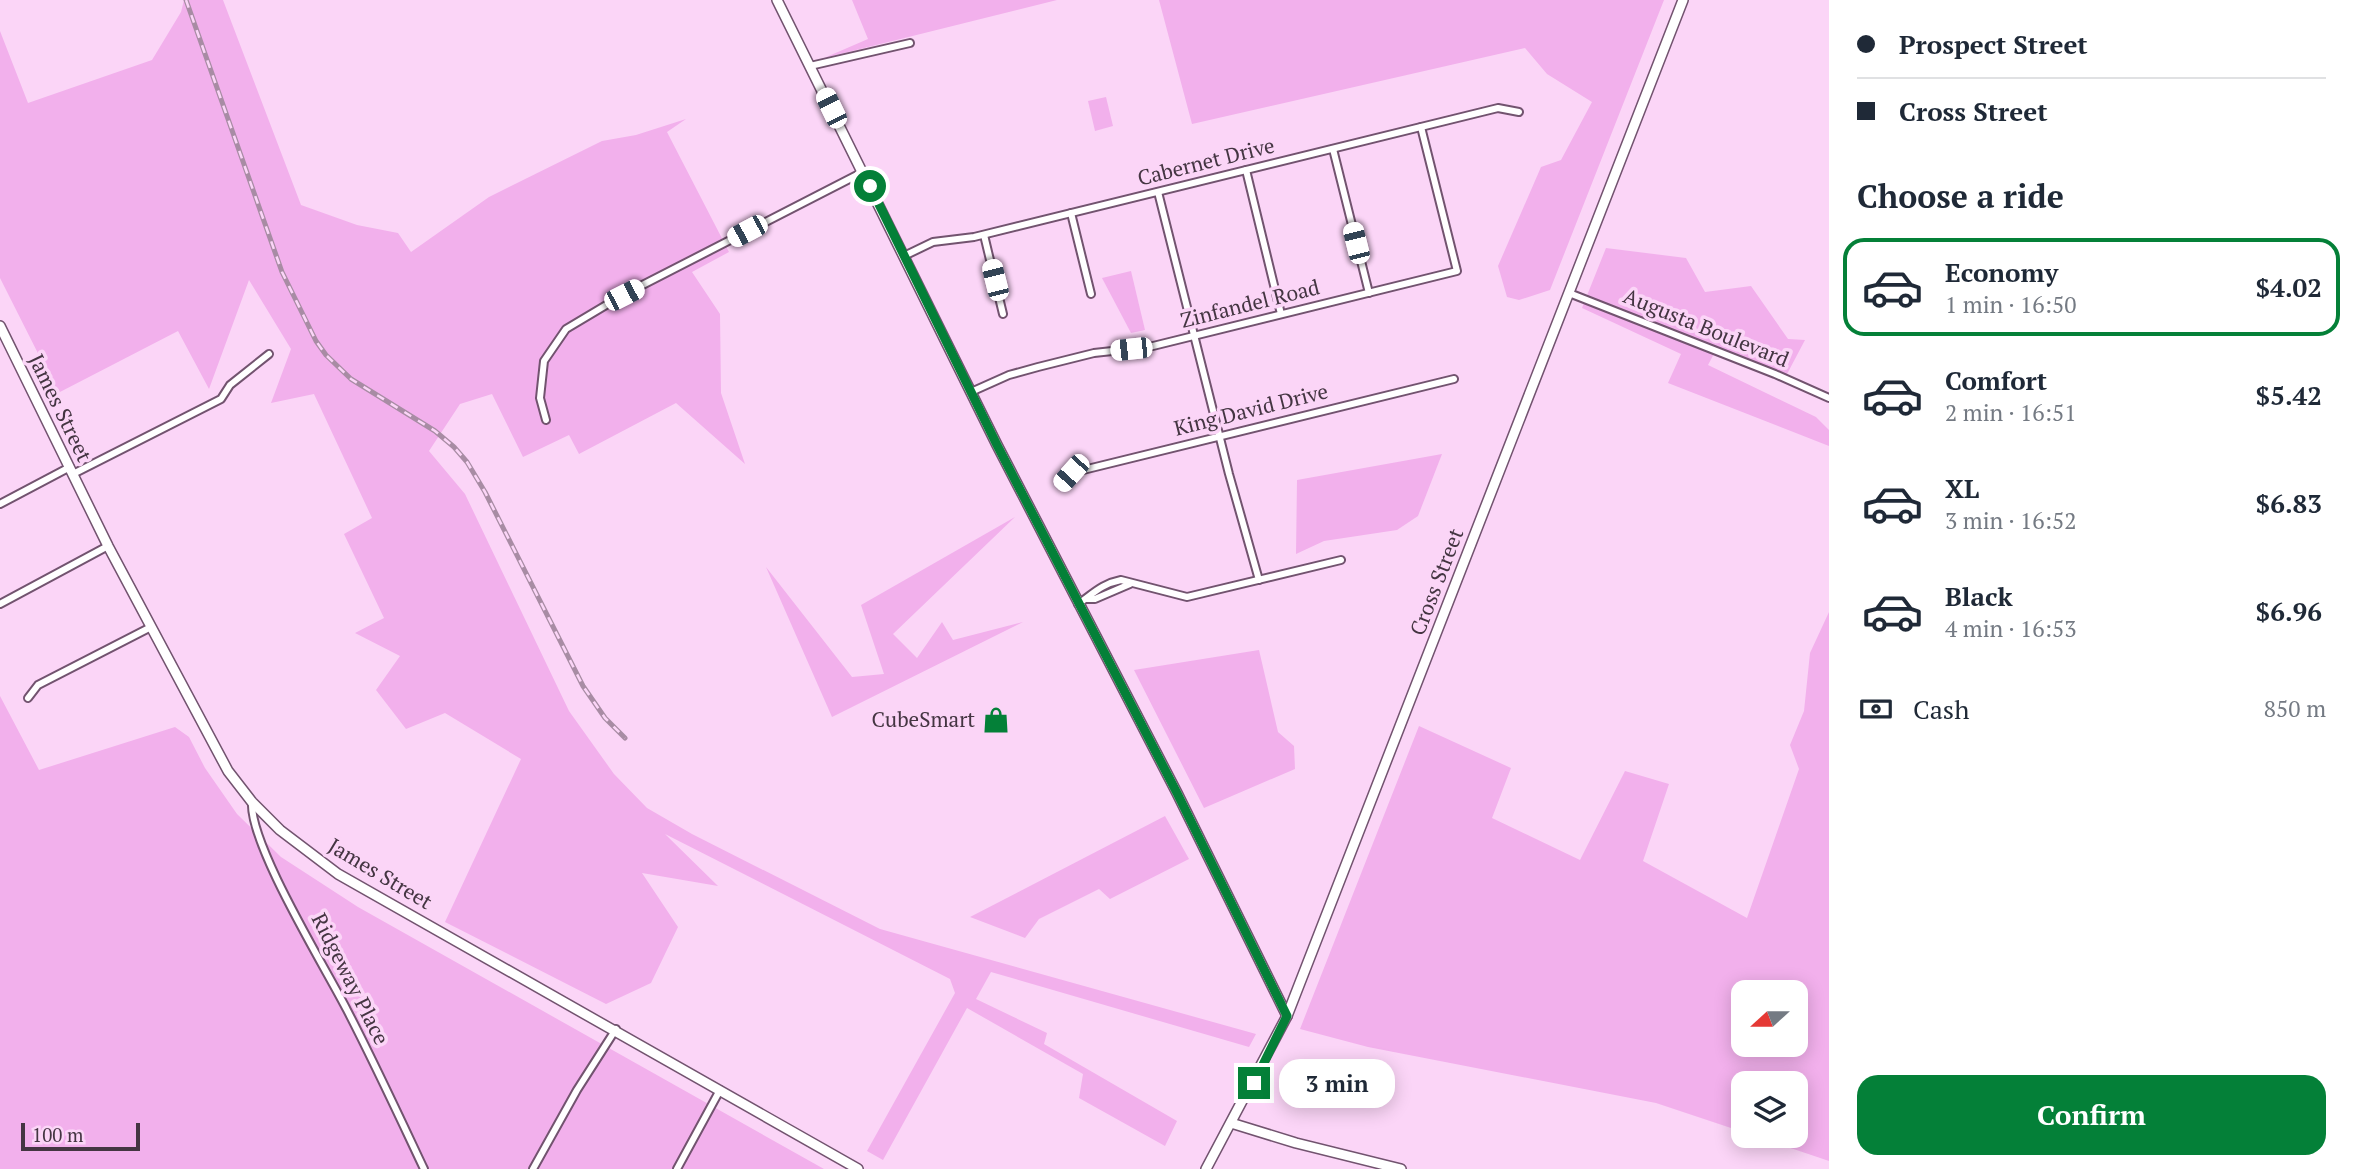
<!DOCTYPE html>
<html lang="en">
<head>
<meta charset="utf-8">
<style>
	:root { --surface:#fff; --page:#f6f6f7; --text:#1f2937; --muted:#747a83; --line:#e0e1e3; --accent:#048038 }
	body { margin:0; font-family:"PT Serif",serif; background:var(--page); color:var(--text); height:100vh; display:flex; flex-direction:column; font-size:26px; white-space:nowrap }
	* { box-sizing:border-box; margin:0 }
	p { font-size:23px; color:var(--muted) }
	.icon { flex:none; width:38px; height:38px; fill:none; stroke:currentColor; stroke-width:2; stroke-linecap:round; stroke-linejoin:round }
	.map { position:relative; flex:1; overflow:hidden }
	.panel { display:flex; flex-direction:column; background:var(--surface); width:525px }
	.panel>* { flex:none }
	.hud { display:grid; align-content:center; height:154px; padding:0 28px; background:var(--surface) }
	.needle { width:46px; rotate:249deg }
	.tools { position:absolute; left:1731px; top:980px; display:grid; gap:14px }
	.tools a { display:grid; place-items:center; width:77px; height:77px; border-radius:14px; background:var(--surface); box-shadow:0 4px 18px #0003; font-size:35px }
	.scale { position:absolute; left:21px; bottom:18px; width:119px; box-sizing:border-box; padding-left:7px; border:4px solid #443542; border-top:0; font-size:19px; line-height:24px; white-space:nowrap; color:#443542; -webkit-text-stroke:5px #fbd5f7; paint-order:stroke }
	.end { position:absolute; width:32px; height:32px; margin:-16px; border:9px solid #048038; background:#fff; box-shadow:0 0 0 4px #fff }
	.from { border-radius:50% }
	.bubble { position:absolute; height:49px; border-radius:21px; background:var(--surface); box-shadow:0 4px 18px #0003; font-size:23px; font-weight:700; line-height:49px; text-align:center }
	.car { position:absolute; width:21px; height:42px; margin:-21px -10px; border-radius:9px; box-shadow:0 0 5px 2px #0007; background:linear-gradient(#fff 24%,#345 0 40%,#fff 0 76%,#345 0 86%,#fff 0) }
	.hud b { display:flex; align-items:center; gap:24px; height:66px; font-size:26px }
	.hud b+b { border-top:2px solid var(--line) }
	.hud i { width:18px; height:18px; background:var(--text) }
	ul { padding:0; list-style:none }
	li { display:flex; align-items:center; gap:21px; height:98px; margin:0 14px 10px; padding:0 14px; border:4px solid transparent; border-radius:21px }
	li div { flex:1 }
	li b { display:block; font-size:26px }
	li em { font-style:normal; font-weight:700 }
	li.selected { border-color:var(--accent) }
	li>.icon { width:63px; height:63px; stroke-width:1.5 }
	h2 { padding:0 28px; font-size:32px; line-height:84px }
	.pay { display:flex; align-items:center; gap:18px; height:77px; padding:0 28px; font-size:26px }
	.pay p { margin-inline-start:auto }
	.button { display:flex; gap:14px; margin-top:auto; padding:14px 28px }
	.button a { flex:1; height:80px; border-radius:21px; background:var(--accent); color:#fff; font-size:28px; font-weight:700; line-height:80px; text-align:center }
	main { display:flex; flex:1; min-height:0 }
	.map>svg:first-child { display:block }
	.green { fill:#f2b0ec; fill-rule:evenodd }
	.lines { fill:none; stroke-linecap:round; stroke-linejoin:round }
	.street-casing { stroke:#72536f; stroke-width:10 }
	.secondary-casing { stroke:#72536f; stroke-width:12 }
	.street { stroke:#fff; stroke-width:6 }
	.secondary { stroke:#fff; stroke-width:9 }
	.rail-casing { stroke:#a88ca4; stroke-width:5 }
	.rail { stroke:#fbd5f7; stroke-width:2.5; stroke-dasharray:8; stroke-linecap:butt }
	.route { stroke:#048038; stroke-width:9 }
	.labels { text-anchor:middle; stroke-width:7; stroke-linejoin:round; paint-order:stroke }
	.street-label { font-size:21px; fill:#443542; stroke:#fbd5f7 }
	.poi-label { font-size:21px; fill:#443542; stroke:#fbd5f7; text-anchor:end }
</style>
</head>
<body>
<main>
<div class="map">
<svg width="1829" height="1169" viewBox="0 0 1829 1169">
	<rect width="100%" height="100%" fill="#fbd5f7"/>
	<!-- green -->
	<g class="green">
		<polygon points="184,0 223,0 301,205 357,225 398,233 411,252 489,197 602,141 636,135 686,119 667,132 729,252 692,272 720,314 721,393 745,464 676,403 579,454 569,435 523,457 492,394 460,404 429,451 465,494 569,711 614,774 647,808 692,834 880,929 1256,1034 1249,1047 991,972 976,999 1047,1033 1044,1044 1177,1121 1165,1146 1079,1098 1083,1074 967,1008 883,1160 867,1151 955,993 950,979 665,834 718,886 642,873 678,927 651,983 606,1004 445,922 521,759 445,713 406,729 376,690 400,656 355,633 384,618 344,534 372,518 314,394 271,403 291,349 249,280 209,389 178,331 58,393 0,278 0,31 28,103 152,60 181,12"/>
		<polygon points="852,0 1057,0 824,58 868,39"/>
		<polygon points="1159,0 1664,0 1550,290 1519,300 1507,297 1498,266 1541,167 1561,160 1592,102 1547,74 1525,48 1192,124"/>
		<polygon points="1106,97 1113,126 1095,131 1088,101"/>
		<polygon points="1606,248 1686,258 1705,292 1751,286 1788,339 1805,340 1786,376 1716,350 1708,365 1816,417 1829,430 1829,446 1668,383 1681,354 1582,308"/>
		<polygon points="1131,271 1145,330 1131,333 1102,278"/>
		<polygon points="1442,454 1418,516 1397,530 1324,541 1296,554 1297,480"/>
		<polygon points="1015,517 893,634 917,658 942,622 953,640 1023,622 832,717 766,567 852,677 884,674 861,605"/>
		<path d="M1829 612V1161L1755 1136H1796V1083H1743V1132L1656 1103 1368 1047 1300 1029 1419 726 1511 768 1492 818 1580 860 1625 771 1669 784 1643 861 1747 918 1799 769 1790 745 1804 711 1810 653ZM1743 992H1796V1045H1743Z"/>
		<polygon points="1259,650 1278,732 1294,746 1295,769 1204,808 1134,670"/>
		<polygon points="0,696 39,770 175,727 189,737 205,768 237,814 281,857 358,907 824,1169 0,1169"/>
		<polygon points="1165,816 1189,859 1110,899 1099,889 1039,919 1025,938 970,917"/>
	</g>
	<g class="lines">
		<!-- street casing -->
		<g class="street-casing">
			<g id="street">
				<polyline points="810,66 910,43"/>
				<polyline points="1333,149 1369,293"/>
				<polyline points="1246,170 1281,314"/>
				<polyline points="1158,192 1229,474 1259,580"/>
				<polyline points="1071,213 1091,294"/>
				<polyline points="984,235 1003,314"/>
				<polyline points="904,256 933,242 974,237 1498,108 1519,112"/>
				<polyline points="1569,293 1775,374 1829,398"/>
				<polyline points="971,392 1009,375 1038,367 1094,353 1149,347 1457,271 1421,127"/>
				<polyline points="546,420 540,398 544,361 566,329 623,295 863,172"/>
				<polyline points="73,474 221,399 230,385 269,354"/>
				<polyline points="1061,485 1071,473 1454,379"/>
				<polyline points="0,504 70,467"/>
				<polyline points="1087,599 1095,599 1130,584"/>
				<polyline points="0,604 108,546"/>
				<path d="M1078 604C1093 594 1101 584 1121 580L1187 597 1341 560"/>
				<polyline points="28,698 38,685 151,627"/>
				<path d="M252 802C249 844 325 967 347 1010 374 1062 399 1116 424 1169"/>
				<polyline points="533,1169 577,1090 616,1029"/>
				<polyline points="677,1169 720,1090"/>
			</g>
		</g>
		<!-- secondary casing -->
		<g class="secondary-casing">
			<g id="secondary">
				<polyline points="777,0 997,445 1177,793 1287,1016"/>
				<polyline points="0,326 108,546 228,771 252,802 280,830 338,874 858,1169"/>
				<polyline points="1231,1123 1296,1143 1401,1169"/>
				<polyline points="1206,1169 1287,1016 1683,0"/>
			</g>
		</g>
		<!-- street -->
		<use href="#street" class="street"/>
		<!-- secondary -->
		<use href="#secondary" class="secondary"/>
		<!-- rail casing -->
		<g class="rail-casing">
			<polyline id="rail" points="186,0 282,272 316,341 326,355 351,379 435,431 454,447 467,462 485,492 583,686 605,718 625,738"/>
		</g>
		<!-- rail -->
		<use href="#rail" class="rail"/>
	</g>
	<g class="lines">
		<!-- route -->
		<polyline class="route" points="870,186 997,445 1177,793 1287,1016 1254,1083"/>
	</g>
	<!-- icons -->
	<defs>
		<g id="shop-bare" transform="scale(2.1)"><path d="M-5-2.5h2.3a2.7 3.5 0 0 1 5.4 0H5L5.5 6h-11ZM-1.5-2.5h3a1.5 2.3 0 0 0-3 0Z" fill="#048038" stroke="#fbd5f7" stroke-width="2.5" paint-order="stroke"/></g>
	</defs>
	<g fill-rule="evenodd">
		<use href="#shop-bare" x="996" y="720"/>
	</g>
	<g class="labels">
		<!-- street labels -->
		<g class="street-label">
			<text transform="translate(1206 162) rotate(-14)" y="7">Cabernet Drive</text>
			<text transform="translate(1250 304) rotate(-14)" y="7">Zinfandel Road</text>
			<text transform="translate(1706 328) rotate(22)" y="7">Augusta Boulevard</text>
			<text transform="translate(60 408) rotate(64)" y="7">James Street</text>
			<text transform="translate(1251 410) rotate(-14)" y="7">King David Drive</text>
			<text transform="translate(1437 582) rotate(-69)" y="7">Cross Street</text>
			<text transform="translate(380 874) rotate(31)" y="7">James Street</text>
			<text transform="translate(350 979) rotate(63)" y="7">Ridgeway Place</text>
		</g>
		<!-- poi labels -->
		<g class="poi-label">
			<text x="975" y="727">CubeSmart</text>
		</g>
	</g>
</svg>
<div class="tools">
<a><svg class="needle" viewBox="-14 -14 28 28"><path d="M0-13l5 13h-10z" fill="#e53935"/><path d="M0 13l5-13h-10z" fill="#747a83"/></svg></a>
<a><svg class="icon" aria-label="layers" viewBox="0 0 24 24"><path d="M12 4l9 5-9 5-9-5zM3 14l9 5 9-5"/></svg></a>
</div>
<div class="scale">100 m</div>
<i class="end from" style="left:870px;top:186px"></i>
<i class="end" style="left:1254px;top:1083px"></i>
<div class="bubble" style="left:1279px;top:1059px;width:116px">3 min</div>
<i class="car" style="left:831px;top:108px;rotate:334deg"></i>
<i class="car" style="left:747px;top:231px;rotate:242deg"></i>
<i class="car" style="left:1356px;top:243px;rotate:346deg"></i>
<i class="car" style="left:995px;top:280px;rotate:346deg"></i>
<i class="car" style="left:624px;top:295px;rotate:63deg"></i>
<i class="car" style="left:1131px;top:349px;rotate:264deg"></i>
<i class="car" style="left:1071px;top:473px;rotate:222deg"></i>
</div>
<section class="panel">
<div class="hud">
<b><i class="from"></i>Prospect Street</b>
<b><i></i>Cross Street</b>
</div>
<h2>Choose a ride</h2>
<ul>
<li class="selected"><svg class="icon" aria-label="car" viewBox="0 0 24 24"><path d="M5 17H2v-5l4-1 3-4h7l3 4 3 1v5h-3M9 17h6M6 11h13"/><circle cx="7" cy="17" r="2"/><circle cx="17" cy="17" r="2"/></svg><div><b>Economy</b><p>1 min · 16:50</p></div><em>$4.02</em></li>
<li><svg class="icon" aria-label="car" viewBox="0 0 24 24"><path d="M5 17H2v-5l4-1 3-4h7l3 4 3 1v5h-3M9 17h6M6 11h13"/><circle cx="7" cy="17" r="2"/><circle cx="17" cy="17" r="2"/></svg><div><b>Comfort</b><p>2 min · 16:51</p></div><em>$5.42</em></li>
<li><svg class="icon" aria-label="car" viewBox="0 0 24 24"><path d="M5 17H2v-5l4-1 3-4h7l3 4 3 1v5h-3M9 17h6M6 11h13"/><circle cx="7" cy="17" r="2"/><circle cx="17" cy="17" r="2"/></svg><div><b>XL</b><p>3 min · 16:52</p></div><em>$6.83</em></li>
<li><svg class="icon" aria-label="car" viewBox="0 0 24 24"><path d="M5 17H2v-5l4-1 3-4h7l3 4 3 1v5h-3M9 17h6M6 11h13"/><circle cx="7" cy="17" r="2"/><circle cx="17" cy="17" r="2"/></svg><div><b>Black</b><p>4 min · 16:53</p></div><em>$6.96</em></li>
</ul>
<div class="pay"><svg class="icon" aria-label="cash" viewBox="0 0 24 24"><path d="M3 7h18v10H3z"/><circle cx="12" cy="12" r="2"/></svg>Cash<p>850 m</p></div>
<div class="button"><a>Confirm</a></div>
</section>
</main>
</body>
</html>
